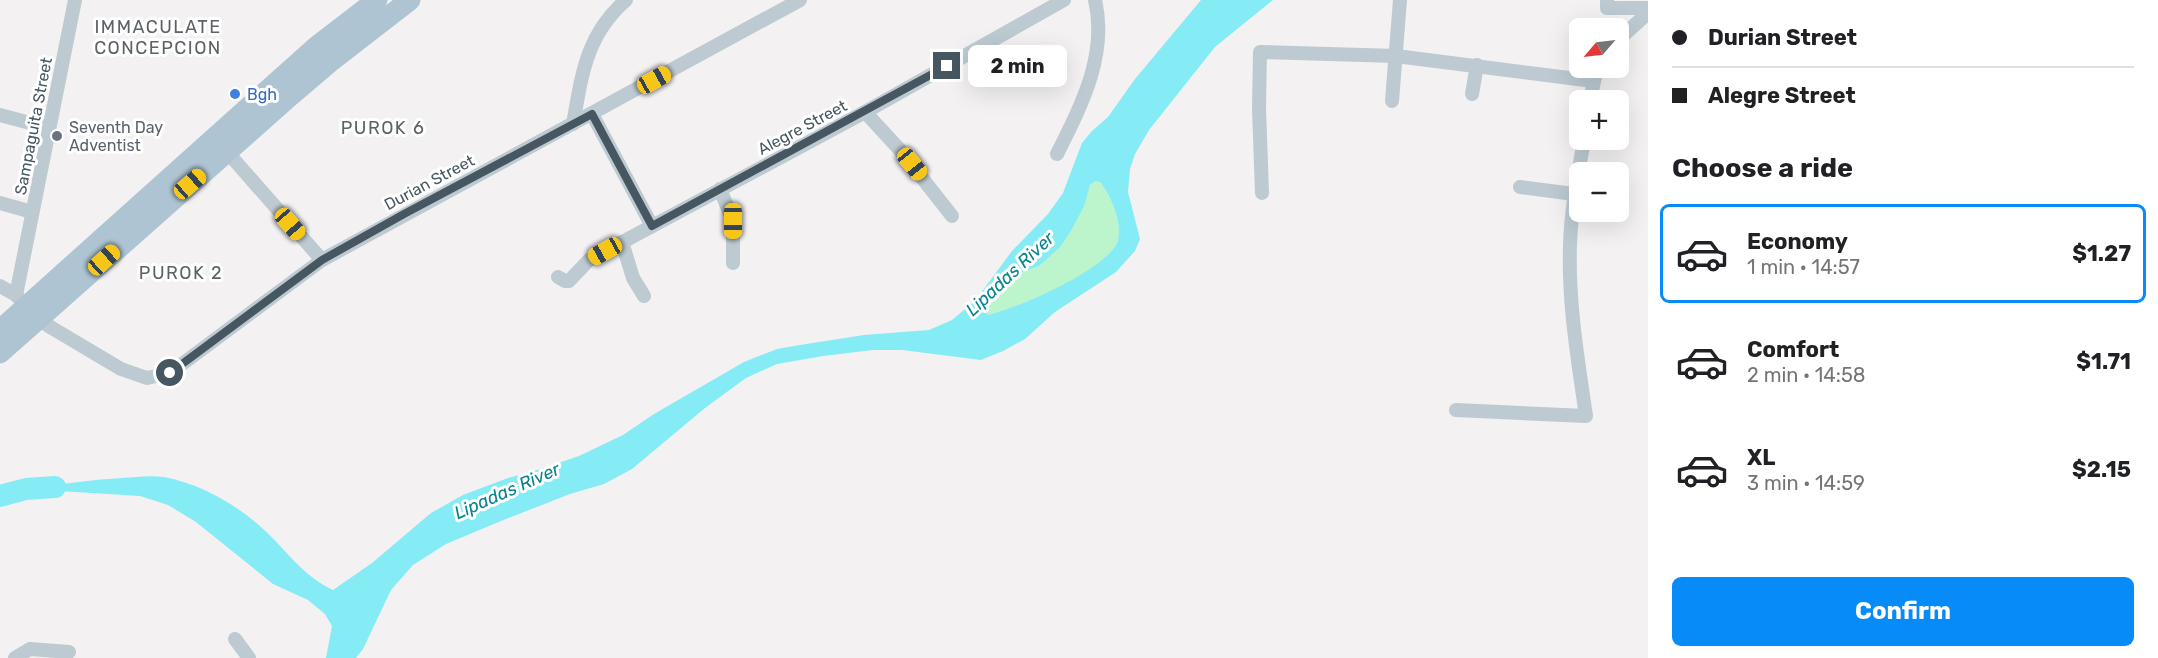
<!DOCTYPE html>
<html lang="en">
<head>
<meta charset="utf-8">
<style>
	:root { --surface:#fff; --page:#f6f6f6; --text:#202124; --muted:#757577; --line:#e0e0e0; --accent:#078cf7 }
	body { margin:0; font-family:Rubik,sans-serif; background:var(--page); color:var(--text); height:100vh; display:flex; flex-direction:column; font-size:22px; white-space:nowrap }
	* { box-sizing:border-box; margin:0 }
	p { font-size:20px; color:var(--muted) }
	.icon { flex:none; width:33px; height:33px; fill:none; stroke:currentColor; stroke-width:2; stroke-linecap:round; stroke-linejoin:round }
	.map { position:relative; flex:1; overflow:hidden }
	.sheet { display:flex; flex-direction:column; background:var(--surface); width:510px }
	.sheet>* { flex:none }
	.banner { display:grid; align-content:center; height:132px; padding:0 24px; background:var(--surface) }
	.needle { width:39px; rotate:242deg }
	.buttons { position:absolute; left:1569px; top:18px; display:grid; gap:12px }
	.buttons a { display:grid; place-items:center; width:60px; height:60px; border-radius:9px; background:var(--surface); box-shadow:0 6px 24px #0002; font-size:30px }
	.end { position:absolute; width:27px; height:27px; margin:-14px; border:8px solid #475761; background:#fff; box-shadow:0 0 0 3px #fff }
	.from { border-radius:50% }
	.bubble { position:absolute; height:42px; border-radius:9px; background:var(--surface); box-shadow:0 6px 24px #0002; font-size:20px; font-weight:700; line-height:42px; text-align:center }
	.car { position:absolute; width:18px; height:36px; margin:-18px -9px; border-radius:8px; box-shadow:0 0 4px 2px #0007; background:linear-gradient(#f5c518 24%,#345 0 40%,#f5c518 0 76%,#345 0 86%,#f5c518 0) }
	.banner b { display:flex; align-items:center; gap:21px; height:57px; font-size:22px }
	.banner b+b { border-top:2px solid var(--line) }
	.banner i { width:15px; height:15px; background:var(--text) }
	ul { padding:0; list-style:none }
	li { display:flex; align-items:center; gap:18px; height:99px; margin:0 12px 9px; padding:0 12px; border:3px solid transparent; border-radius:9px }
	li div { flex:1 }
	li b { display:block; font-size:22px }
	li em { font-style:normal; font-weight:700 }
	li.active { border-color:var(--accent) }
	li>.icon { width:54px; height:54px; stroke-width:1.5 }
	h2 { padding:0 24px; font-size:27px; line-height:72px }
	.cta { display:flex; gap:12px; margin-top:auto; padding:12px 24px }
	.cta a { flex:1; height:69px; border-radius:9px; background:var(--accent); color:#fff; font-size:24px; font-weight:700; line-height:69px; text-align:center }
	main { display:flex; flex:1; min-height:0 }
	.map>svg:first-child { display:block }
	.green { fill:#bcf4cb }
	.water { fill:#85ebf5; fill-rule:evenodd }
	.lines { fill:none; stroke-linecap:round; stroke-linejoin:round }
	.river { stroke:#85ebf5; stroke-width:22 }
	.street { stroke:#bdcad2; stroke-width:14 }
	.primary { stroke:#aec4d2; stroke-width:21 }
	.route { stroke:#475761; stroke-width:8 }
	.shop-dot { fill:#3f7fe0; stroke:#fff; stroke-width:2 }
	.worship-dot { fill:#6b7280; stroke:#fff; stroke-width:2 }
	.labels { text-anchor:middle; stroke-width:6; stroke-linejoin:round; paint-order:stroke }
	.shop-label { font-size:16px; fill:#366cbe; stroke:#fff; text-anchor:start }
	.street-label { font-size:16px; fill:#475761; stroke:#fff }
	.worship-label { font-size:16px; fill:#5b616d; stroke:#fff; text-anchor:start }
	.neighbourhood-label { font-size:18px; letter-spacing:1.5px; fill:#5d6267; stroke:#fff }
	.water-label { font-size:18px; font-style:italic; fill:#048390; stroke:#fff }
</style>
</head>
<body>
<main>
<div class="map">
<svg width="1648" height="658" viewBox="0 0 1648 658">
	<rect width="100%" height="100%" fill="#f3f1f1"/>
	<!-- green -->
	<path class="green" d="M1095 181 1100 182C1111 195 1124 226 1117 243 1104 273 1019 307 988 315L985 309 1001 286 1012 276 1039 266 1071 231 1083 206 1090 185Z"/>
	<!-- water -->
	<path class="water" d="M1201 0H1273L1215 47 1149 130 1135 154 1130 169 1128 192 1140 239 1135 251 1116 272 1055 312 1025 339 1003 351 981 360 902 350H873L823 356 777 364 746 378 705 408 632 469 604 484 570 494 501 521 446 544 413 565 391 590 363 649 356 658H326L332 626 325 614 308 600 273 584 196 522 168 505 140 496 26 489C59 484 90 480 122 478 136 477 151 475 164 477 200 484 234 503 261 527 288 551 300 574 333 590L372 563 431 513 463 495 508 478 541 469 579 456 623 435 654 414 744 362 777 349 800 345 864 335 929 330 952 320 975 301 1012 251 1048 214 1063 193 1082 143 1092 131 1108 117 1135 79ZM1095 181 1100 182C1111 195 1124 226 1117 243 1104 271 1018 308 988 315L985 309 1001 286 1012 276 1039 266 1060 247 1071 231 1084 206 1090 185Z"/>
	<g class="lines">
		<!-- river -->
		<polyline class="river" points="0,496 26,489 55,487"/>
		<!-- street -->
		<g class="street">
			<polyline points="1607,0 1607,8 1648,8"/>
			<polyline points="1618,40 1648,13"/>
			<polyline points="1472,94 1477,65"/>
			<polyline points="1590,100 1597,68"/>
			<polyline points="1392,101 1400,0"/>
			<polyline points="865,112 900,150 952,216"/>
			<polyline points="592,114 652,226"/>
			<polyline points="0,115 49,128"/>
			<path d="M573 124C582 74 586 35 626 0"/>
			<polyline points="222,146 322,260"/>
			<path d="M1057 154C1081 106 1108 55 1095 0"/>
			<polyline points="1520,187 1574,194"/>
			<polyline points="720,189 733,221 733,263"/>
			<polyline points="1262,193 1259,108 1260,52 1396,56 1593,81"/>
			<polyline points="0,203 32,212"/>
			<polyline points="622,242 633,278 644,296"/>
			<polyline points="558,277 565,281 569,281 589,260 865,112 1064,0"/>
			<polyline points="0,286 16,295 38,319 52,328 121,369 147,378 170,373 322,260 800,0"/>
			<polyline points="16,295 75,0"/>
			<path d="M1456 410 1586 416C1578 360 1568 303 1570 245 1571 209 1578 175 1584 140"/>
			<polyline points="235,639 249,658"/>
			<polyline points="15,658 30,649 69,652"/>
		</g>
		<!-- primary -->
		<g class="primary">
			<polyline points="0,330 317,46 377,0"/>
			<polyline points="0,353 289,97 330,62 410,0"/>
		</g>
	</g>
	<g class="lines">
		<!-- route -->
		<polyline class="route" points="170,373 322,260 404,214 592,114 652,226 947,66"/>
	</g>
	<!-- markers -->
	<circle class="shop-dot" cx="235" cy="94" r="6"/>
	<circle class="worship-dot" cx="57" cy="136" r="6"/>
	<g class="labels">
		<!-- shop labels -->
		<g class="shop-label">
			<text x="247" y="100">Bgh</text>
		</g>
		<!-- street labels -->
		<g class="street-label">
			<text transform="translate(33 126) rotate(-79)" y="6">Sampaguita Street</text>
			<text transform="translate(802 127) rotate(-28)" y="6">Alegre Street</text>
			<text transform="translate(429 182) rotate(-28)" y="6">Durian Street</text>
		</g>
		<!-- worship labels -->
		<g class="worship-label">
			<text x="69" y="133">Seventh Day<tspan x="69" dy="18">Adventist</tspan></text>
		</g>
		<!-- neighbourhood labels -->
		<g class="neighbourhood-label">
			<text x="158" y="33">IMMACULATE<tspan x="158" dy="21">CONCEPCION</tspan></text>
			<text x="383" y="134">PUROK 6</text>
			<text x="181" y="279">PUROK 2</text>
		</g>
		<!-- water labels -->
		<g class="water-label">
			<text transform="translate(1010 274) rotate(-43)" y="6">Lipadas River</text>
			<text transform="translate(507 491) rotate(-24)" y="6">Lipadas River</text>
		</g>
	</g>
</svg>
<div class="buttons">
<a><svg class="needle" viewBox="-14 -14 28 28"><path d="M0-13l5 13h-10z" fill="#e53935"/><path d="M0 13l5-13h-10z" fill="#757577"/></svg></a>
<a>+</a>
<a>−</a>
</div>
<i class="end from" style="left:170px;top:373px"></i>
<i class="end" style="left:947px;top:66px"></i>
<div class="bubble" style="left:968px;top:45px;width:99px">2 min</div>
<i class="car" style="left:654px;top:80px;rotate:61deg"></i>
<i class="car" style="left:912px;top:164px;rotate:141deg"></i>
<i class="car" style="left:190px;top:184px;rotate:49deg"></i>
<i class="car" style="left:733px;top:221px;rotate:180deg"></i>
<i class="car" style="left:290px;top:224px;rotate:139deg"></i>
<i class="car" style="left:605px;top:251px;rotate:241deg"></i>
<i class="car" style="left:104px;top:260px;rotate:48deg"></i>
</div>
<section class="sheet">
<div class="banner">
<b><i class="from"></i>Durian Street</b>
<b><i></i>Alegre Street</b>
</div>
<h2>Choose a ride</h2>
<ul>
<li class="active"><svg class="icon" aria-label="car" viewBox="0 0 24 24"><path d="M5 17H2v-5l4-1 3-4h7l3 4 3 1v5h-3M9 17h6M6 11h13"/><circle cx="7" cy="17" r="2"/><circle cx="17" cy="17" r="2"/></svg><div><b>Economy</b><p>1 min · 14:57</p></div><em>$1.27</em></li>
<li><svg class="icon" aria-label="car" viewBox="0 0 24 24"><path d="M5 17H2v-5l4-1 3-4h7l3 4 3 1v5h-3M9 17h6M6 11h13"/><circle cx="7" cy="17" r="2"/><circle cx="17" cy="17" r="2"/></svg><div><b>Comfort</b><p>2 min · 14:58</p></div><em>$1.71</em></li>
<li><svg class="icon" aria-label="car" viewBox="0 0 24 24"><path d="M5 17H2v-5l4-1 3-4h7l3 4 3 1v5h-3M9 17h6M6 11h13"/><circle cx="7" cy="17" r="2"/><circle cx="17" cy="17" r="2"/></svg><div><b>XL</b><p>3 min · 14:59</p></div><em>$2.15</em></li>
</ul>
<div class="cta"><a>Confirm</a></div>
</section>
</main>
</body>
</html>
